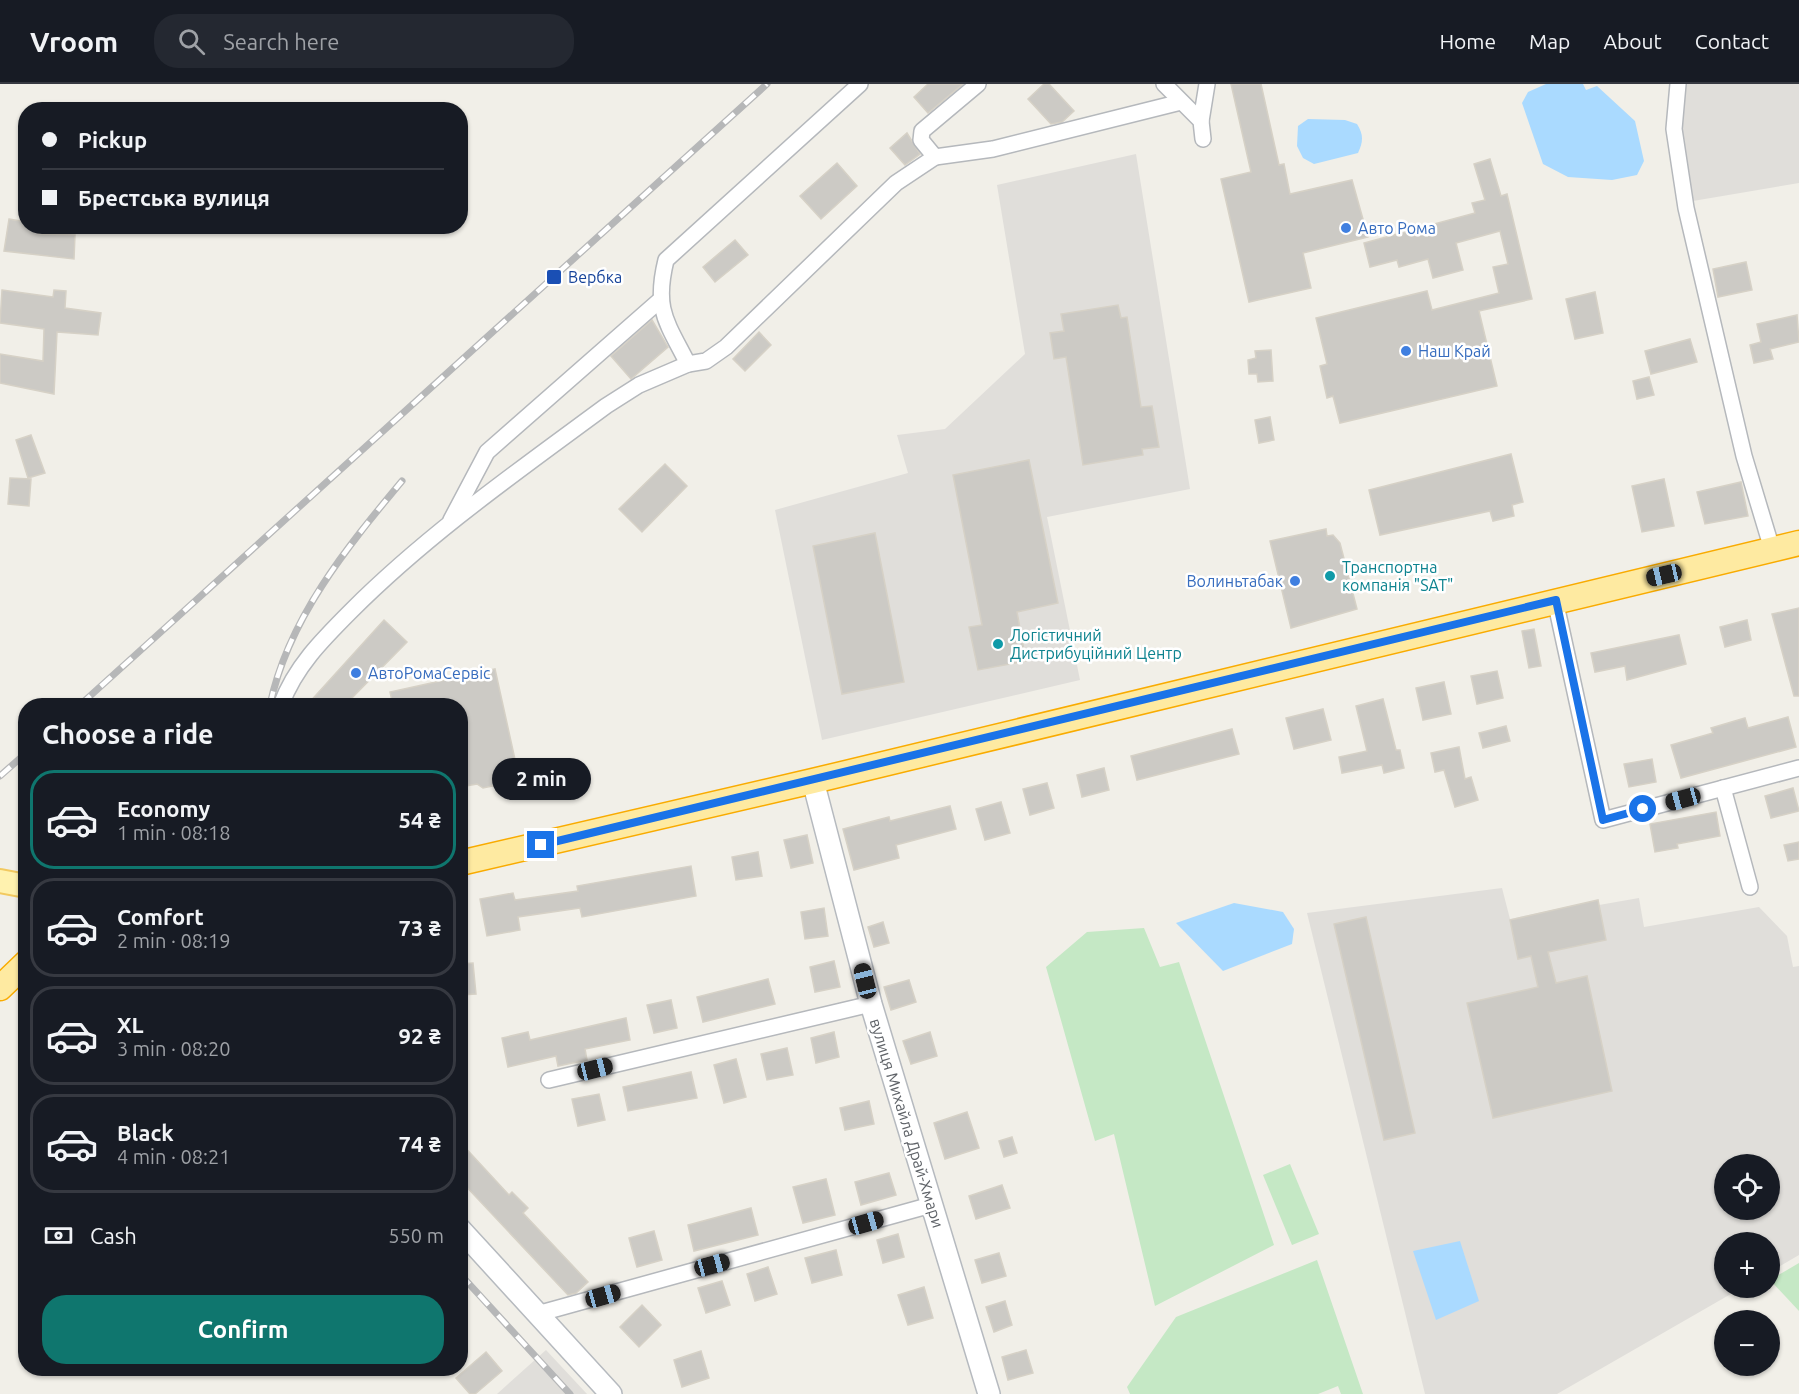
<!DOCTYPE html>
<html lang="en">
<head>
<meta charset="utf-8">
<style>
	:root { --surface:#171b24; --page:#242831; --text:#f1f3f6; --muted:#9ea1a6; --line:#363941; --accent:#0f766e }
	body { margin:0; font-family:Ubuntu,sans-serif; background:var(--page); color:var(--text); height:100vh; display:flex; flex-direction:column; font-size:22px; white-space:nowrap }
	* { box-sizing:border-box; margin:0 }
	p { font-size:20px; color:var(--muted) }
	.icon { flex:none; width:33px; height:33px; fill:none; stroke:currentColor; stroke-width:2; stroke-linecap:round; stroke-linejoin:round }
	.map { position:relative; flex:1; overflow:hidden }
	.sheet { position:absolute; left:18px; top:614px; width:450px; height:678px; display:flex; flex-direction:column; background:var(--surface); border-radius:24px; box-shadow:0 2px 4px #0004 }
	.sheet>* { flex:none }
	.guide { position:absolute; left:18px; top:18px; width:450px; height:132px; border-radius:24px; box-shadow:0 2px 4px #0004; display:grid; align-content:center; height:132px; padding:0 24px; background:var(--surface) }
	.controls { position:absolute; left:1714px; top:1070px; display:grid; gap:12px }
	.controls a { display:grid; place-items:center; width:66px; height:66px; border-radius:50%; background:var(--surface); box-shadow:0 2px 4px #0004; font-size:30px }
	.end { position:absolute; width:27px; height:27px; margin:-14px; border:8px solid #1a73e8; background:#fff; box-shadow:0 0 0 3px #fff }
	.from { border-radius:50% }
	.bubble { position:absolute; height:42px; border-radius:21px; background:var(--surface); box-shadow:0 2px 4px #0004; font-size:20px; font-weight:700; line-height:42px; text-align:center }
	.car { position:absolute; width:18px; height:36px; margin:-18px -9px; border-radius:8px; box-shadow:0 0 4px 2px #0007; background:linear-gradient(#222 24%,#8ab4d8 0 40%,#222 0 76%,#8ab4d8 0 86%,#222 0) }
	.guide b { display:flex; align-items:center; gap:21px; height:57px; font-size:22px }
	.guide b+b { border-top:2px solid var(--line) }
	.guide i { width:15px; height:15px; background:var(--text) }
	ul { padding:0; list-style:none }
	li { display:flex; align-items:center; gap:18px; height:99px; margin:0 12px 9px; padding:0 12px; border:3px solid var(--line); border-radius:24px }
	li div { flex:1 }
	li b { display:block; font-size:22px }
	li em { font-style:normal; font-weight:700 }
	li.selected { border-color:var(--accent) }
	li>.icon { width:54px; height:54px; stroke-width:1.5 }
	h2 { padding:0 24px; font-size:27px; line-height:72px }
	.pay { display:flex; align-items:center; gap:15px; height:66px; padding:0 24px; font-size:22px }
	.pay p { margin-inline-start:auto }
	.button { display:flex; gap:12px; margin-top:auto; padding:12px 24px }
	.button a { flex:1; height:69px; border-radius:24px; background:var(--accent); color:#fff; font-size:24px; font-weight:700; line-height:69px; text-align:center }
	header { display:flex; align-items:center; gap:36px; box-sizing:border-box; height:84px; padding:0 30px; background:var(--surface); border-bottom:2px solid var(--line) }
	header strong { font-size:28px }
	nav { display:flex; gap:33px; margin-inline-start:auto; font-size:21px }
	.search { width:420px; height:54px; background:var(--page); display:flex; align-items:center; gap:15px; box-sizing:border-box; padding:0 21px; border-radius:24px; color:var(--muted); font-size:22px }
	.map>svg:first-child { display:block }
	.industrial { fill:#e0deda; fill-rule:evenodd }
	.green { fill:#c5e8c5 }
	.water { fill:#aadaff }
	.building { fill:#cccac5; stroke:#d6d1c6; stroke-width:1.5 }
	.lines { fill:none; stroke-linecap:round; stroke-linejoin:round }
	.minor-casing { stroke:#b5b8bc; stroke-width:18 }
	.secondary-casing { stroke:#b6babf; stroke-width:24 }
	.primary-casing { stroke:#f2c960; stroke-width:26 }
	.trunk-casing { stroke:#f9ab00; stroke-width:27 }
	.minor { stroke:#fff; stroke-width:15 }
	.secondary { stroke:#fff; stroke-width:21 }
	.primary { stroke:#fff2af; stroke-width:22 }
	.trunk { stroke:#feeaa1; stroke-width:24 }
	.rail-casing { stroke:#b6b7b8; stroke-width:7 }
	.rail { stroke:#fff; stroke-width:4.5; stroke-dasharray:14; stroke-linecap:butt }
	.route { stroke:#1a73e8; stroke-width:8 }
	.shop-dot { fill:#3f7fe0; stroke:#fff; stroke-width:2 }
	.transit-dot { fill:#1a4fb4; stroke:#fff; stroke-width:2 }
	.culture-dot { fill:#0f9aa8; stroke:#fff; stroke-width:2 }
	.labels { text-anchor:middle; stroke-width:5; stroke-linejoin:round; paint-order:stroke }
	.shop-label { font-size:16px; fill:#366cbe; stroke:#fff; text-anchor:start }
	.transit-label { font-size:16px; fill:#164399; stroke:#fff; text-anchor:start }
	.culture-label { font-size:16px; fill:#0d838f; stroke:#fff; text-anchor:start }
	.street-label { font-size:16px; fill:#5f6368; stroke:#fff }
</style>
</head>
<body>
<header>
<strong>Vroom</strong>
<div class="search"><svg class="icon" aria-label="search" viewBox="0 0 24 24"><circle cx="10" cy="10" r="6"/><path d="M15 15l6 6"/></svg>Search here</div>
<nav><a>Home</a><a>Map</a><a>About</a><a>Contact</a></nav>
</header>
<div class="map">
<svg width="1799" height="1310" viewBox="0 0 1799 1310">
	<rect width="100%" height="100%" fill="#f1efe8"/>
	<!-- industrial -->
	<g class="industrial">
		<polygon points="1685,0 1799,0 1799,99 1693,117 1680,45"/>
		<polygon points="1136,70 1190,405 1047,433 1080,596 822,656 775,426 908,389 897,351 945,345 1025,270 997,101"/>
		<path d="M1502 804 1510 835 1598 816 1599 821 1639 814 1644 843 1759 823 1787 852 1793 883 1799 882V1171L1770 1188V1158H1725V1203H1743L1557 1310H1425L1307 829ZM1725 1080H1770V1125H1725Z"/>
		<polygon points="546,1266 587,1310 497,1310"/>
	</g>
	<!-- green -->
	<g class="green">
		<polygon points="1144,844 1160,883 1179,878 1274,1161 1155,1222 1114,1050 1095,1057 1046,883 1087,848"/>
		<polygon points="1290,1080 1319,1150 1292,1161 1263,1091"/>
		<polygon points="1317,1176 1363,1310 1341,1310 1338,1302 1318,1310 1130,1310 1127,1303 1176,1233"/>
		<polygon points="1799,1179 1799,1227 1770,1196"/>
	</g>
	<!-- water -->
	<g class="water">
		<polygon points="1546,0 1583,0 1586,6 1597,2 1635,37 1644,77 1637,91 1612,96 1568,93 1543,80 1522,19 1528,8"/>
		<path d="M1308 35 1345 36 1357 40C1364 51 1363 58 1358 69L1314 80 1303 74 1297 62 1298 42Z"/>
		<polygon points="1234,819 1283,828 1294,845 1292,860 1223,887 1176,839"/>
		<polygon points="1460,1157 1479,1217 1436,1236 1413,1167"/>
	</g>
	<!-- building -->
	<g class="building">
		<polygon points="928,0 963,0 928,29 914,13"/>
		<polygon points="1044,0 1049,0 1074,27 1062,38 1051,40 1028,15"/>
		<polygon points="1231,0 1261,0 1279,81 1284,80 1290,110 1352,96 1368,153 1303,169 1311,204 1249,218 1221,95 1251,88"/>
		<polygon points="907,49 920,70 905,81 890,64"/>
		<polygon points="1490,75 1501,112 1507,110 1532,215 1479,227 1497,302 1340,339 1333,312 1327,314 1320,282 1327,280 1316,234 1427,207 1432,226 1499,209 1493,183 1508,180 1500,147 1456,159 1463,186 1433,194 1428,175 1399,183 1397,176 1370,183 1364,159 1475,129 1472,119 1485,116 1474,80"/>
		<polygon points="837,79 857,102 821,135 800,112"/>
		<polygon points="9,135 26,138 26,142 39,142 38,150 75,151 74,175 4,167"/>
		<polygon points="735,156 748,171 715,198 703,183"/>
		<polygon points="1746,178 1752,206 1718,213 1713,185"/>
		<polygon points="2,206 53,213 54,206 66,207 65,224 101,229 98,251 57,248 54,310 0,299 0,270 43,277 44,245 0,239"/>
		<polygon points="1595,208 1603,249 1575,255 1566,215"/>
		<polygon points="1118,221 1121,234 1127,233 1141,323 1152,322 1159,363 1142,365 1143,371 1083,381 1066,273 1054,275 1050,249 1064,247 1061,230"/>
		<polygon points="1797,231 1799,258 1770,265 1773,275 1754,279 1750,261 1761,258 1757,240"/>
		<polygon points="652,236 668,263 631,295 611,272"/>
		<polygon points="759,248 771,261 745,287 733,275"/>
		<polygon points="1690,255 1697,278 1651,290 1645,267"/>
		<polygon points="1271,266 1273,297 1258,298 1257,290 1249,290 1248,276 1256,274 1255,267"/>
		<polygon points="1649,293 1654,311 1637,315 1633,297"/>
		<polygon points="1270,333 1274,356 1259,359 1255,336"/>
		<polygon points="31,351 45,389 28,394 16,356"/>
		<polygon points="1511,370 1523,418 1512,421 1514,432 1493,437 1490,427 1380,451 1369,406"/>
		<polygon points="1029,376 1058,519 1017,528 1026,577 978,586 969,543 982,541 953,391"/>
		<polygon points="665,380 687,402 642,448 619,425"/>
		<polygon points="10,394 31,395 29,422 8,420"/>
		<polygon points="1664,395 1674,442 1642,448 1632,402"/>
		<polygon points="1741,398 1748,432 1705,440 1697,408"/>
		<polygon points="1326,445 1327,452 1333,451 1340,459 1357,525 1291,544 1270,457"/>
		<polygon points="875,449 904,598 842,610 813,462"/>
		<polygon points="1799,524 1799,612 1794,612 1772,530"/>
		<polygon points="384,536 407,558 345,621 307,621"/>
		<polygon points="1747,536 1751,556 1725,563 1720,543"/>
		<polygon points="1534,545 1541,582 1529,584 1522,547"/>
		<polygon points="1679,551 1686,580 1627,596 1625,582 1595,588 1591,569"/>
		<polygon points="495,585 518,689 502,694 497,701 483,704 477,700 460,703 460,621 393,621 390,608"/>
		<polygon points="1497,587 1503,614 1477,620 1471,592"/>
		<polygon points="1444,598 1451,630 1423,636 1416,604"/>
		<polygon points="1383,615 1396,666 1400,666 1404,684 1384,689 1382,681 1342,689 1339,673 1367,667 1356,622"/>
		<polygon points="1323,625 1331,656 1294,665 1286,634"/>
		<polygon points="1788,633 1796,663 1681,694 1671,661 1713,649 1711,644 1745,634 1748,644"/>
		<polygon points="1506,642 1510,657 1483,664 1479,649"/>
		<polygon points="1232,645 1239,670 1137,696 1131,672"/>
		<polygon points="1459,663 1465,695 1471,693 1478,716 1455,723 1444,686 1435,688 1431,669"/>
		<polygon points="1652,675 1656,698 1629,703 1624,680"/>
		<polygon points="1104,684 1109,706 1082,713 1077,691"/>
		<polygon points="1047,699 1054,724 1030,731 1023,705"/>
		<polygon points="1793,704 1799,727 1771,734 1765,712"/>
		<polygon points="1001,718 1010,749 985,756 976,725"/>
		<polygon points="950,722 956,745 896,761 899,774 854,786 843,745 889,733 890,737"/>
		<polygon points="1716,728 1720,752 1677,760 1678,764 1655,768 1650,740"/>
		<polygon points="807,751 813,779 791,784 784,756"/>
		<polygon points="1799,758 1799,775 1788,777 1784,761"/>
		<polygon points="758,768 762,792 736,796 732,773"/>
		<polygon points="691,782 696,812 582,833 580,824 518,833 520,846 487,852 480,815 513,809 515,816 578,807 577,802"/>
		<polygon points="1598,816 1606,856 1548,868 1556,899 1587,892 1612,1007 1493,1034 1467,919 1538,903 1531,872 1518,875 1510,836"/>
		<polygon points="824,824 828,852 805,855 801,828"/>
		<polygon points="1366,833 1415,1049 1384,1056 1334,840"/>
		<polygon points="883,838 889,859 874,863 868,843"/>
		<polygon points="834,877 840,903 815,908 810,883"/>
		<polygon points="473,879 476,910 460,911 460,880"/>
		<polygon points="768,895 775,920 703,938 697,913"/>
		<polygon points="909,896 916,918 891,926 884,903"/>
		<polygon points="671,916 677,944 654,949 647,921"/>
		<polygon points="626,934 630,956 585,965 587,976 558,982 556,972 508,983 502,954 528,948 530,956"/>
		<polygon points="834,948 839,973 816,979 811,954"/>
		<polygon points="930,948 937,972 911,980 903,957"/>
		<polygon points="787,964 793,991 767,996 761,970"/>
		<polygon points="736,975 746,1013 724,1019 714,981"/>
		<polygon points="691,988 697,1014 628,1027 623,1003"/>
		<polygon points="599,1010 605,1036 578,1042 572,1015"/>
		<polygon points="869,1017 874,1040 845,1046 840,1024"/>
		<polygon points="967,1028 979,1064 945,1075 934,1039"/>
		<polygon points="1012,1053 1017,1069 1004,1073 999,1057"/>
		<polygon points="460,1058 509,1111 512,1108 528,1124 523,1129 588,1198 576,1209 568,1211 460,1096"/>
		<polygon points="889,1089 896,1111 861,1121 855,1098"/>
		<polygon points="826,1095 835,1131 803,1139 793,1103"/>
		<polygon points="1002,1101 1010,1124 976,1135 969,1112"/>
		<polygon points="751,1124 758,1151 694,1167 688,1141"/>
		<polygon points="654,1147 662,1176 637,1183 629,1154"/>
		<polygon points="898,1150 904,1173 883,1179 877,1156"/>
		<polygon points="836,1166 842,1191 812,1199 805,1174"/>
		<polygon points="999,1169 1006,1192 982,1199 975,1176"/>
		<polygon points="768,1183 777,1210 755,1217 747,1190"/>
		<polygon points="722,1197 730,1221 706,1229 698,1204"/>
		<polygon points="924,1203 933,1234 908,1241 898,1211"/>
		<polygon points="1005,1217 1012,1241 994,1248 986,1223"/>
		<polygon points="642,1221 661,1241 639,1263 620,1243"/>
		<polygon points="1026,1266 1033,1289 1008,1296 1002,1273"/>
		<polygon points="701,1267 709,1294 682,1303 674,1276"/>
		<polygon points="486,1268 502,1287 475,1310 470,1310 456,1294"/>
	</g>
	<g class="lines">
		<!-- minor casing -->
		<g class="minor-casing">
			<g id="minor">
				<polyline points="1164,0 1201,37 1203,55"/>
				<polyline points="1678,0 1674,45 1686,124 1744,372 1772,465"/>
				<polyline points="1201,37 1207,0"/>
				<polyline points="935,73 993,65 1181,18"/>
				<path d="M688 280C666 237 654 225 666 176L860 0"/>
				<polyline points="451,436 487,368 659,217"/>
				<polyline points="1555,516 1603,736 1799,684"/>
				<path d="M281 621C295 583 322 556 351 527 428 450 518 387 606 322L639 301 688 280 706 277 726 263 896 99 935 73 921 56 922 47 978 0"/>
				<polyline points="1723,704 1750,803"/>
				<polyline points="549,996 871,920"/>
				<polyline points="537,1230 931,1121"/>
			</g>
		</g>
		<!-- secondary casing -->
		<g class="secondary-casing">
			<g id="secondary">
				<polyline points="813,697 871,920 989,1310"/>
				<polyline points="460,1145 611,1310"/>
			</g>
		</g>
		<!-- primary casing -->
		<g class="primary-casing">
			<polyline id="primary" points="0,797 26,802"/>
		</g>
		<!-- trunk casing -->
		<g class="trunk-casing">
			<g id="trunk">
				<polyline points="460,779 813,697 1799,459"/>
				<polyline points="0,904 26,879"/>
			</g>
		</g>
		<!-- minor -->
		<use href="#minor" class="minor"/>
		<!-- secondary -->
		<use href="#secondary" class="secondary"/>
		<!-- primary -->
		<use href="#primary" class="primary"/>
		<!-- trunk -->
		<use href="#trunk" class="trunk"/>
		<!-- rail casing -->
		<g class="rail-casing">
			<g id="rail">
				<polyline points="80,621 767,0"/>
				<path d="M270 621C288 535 347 463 402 397"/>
				<polyline points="0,692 26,669"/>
				<polyline points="460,1190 570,1310"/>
			</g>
		</g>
		<!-- rail -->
		<use href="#rail" class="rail"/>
	</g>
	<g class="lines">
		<!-- route -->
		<polyline class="route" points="541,761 1556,516 1603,736 1643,725"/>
	</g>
	<!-- markers -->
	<g class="shop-dot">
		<circle cx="1346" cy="144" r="6"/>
		<circle cx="1406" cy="267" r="6"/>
		<circle cx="1295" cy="497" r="6"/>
		<circle cx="356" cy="589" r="6"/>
	</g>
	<rect class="transit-dot" x="546" y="185" width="16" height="16" rx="3"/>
	<g class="culture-dot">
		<circle cx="1330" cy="492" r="6"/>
		<circle cx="998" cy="560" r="6"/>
	</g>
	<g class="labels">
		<!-- shop labels -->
		<g class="shop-label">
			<text x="1358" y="150">Авто Рома</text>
			<text x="1418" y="273">Наш Край</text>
			<text x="1283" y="503" text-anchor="end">Волиньтабак</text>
			<text x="368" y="595">АвтоРомаСервіс</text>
		</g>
		<!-- transit labels -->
		<g class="transit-label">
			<text x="568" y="199">Вербка</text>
		</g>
		<!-- culture labels -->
		<g class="culture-label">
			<text x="1342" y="489">Транспортна<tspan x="1342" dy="18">компанія "SAT"</tspan></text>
			<text x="1010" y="557">Логістичний<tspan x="1010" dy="18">Дистрибуційний Центр</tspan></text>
		</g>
		<!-- street labels -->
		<g class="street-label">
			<text transform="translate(907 1039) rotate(73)" y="6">вулиця Михайла Драй-Хмари</text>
		</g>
	</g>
</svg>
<div class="controls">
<a><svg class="icon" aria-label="locate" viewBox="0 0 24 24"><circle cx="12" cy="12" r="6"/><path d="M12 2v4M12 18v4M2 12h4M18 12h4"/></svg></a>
<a>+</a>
<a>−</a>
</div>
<i class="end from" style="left:1643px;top:725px"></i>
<i class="end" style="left:541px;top:761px"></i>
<div class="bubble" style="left:492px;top:674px;width:99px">2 min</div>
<i class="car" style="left:1664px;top:491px;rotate:257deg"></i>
<i class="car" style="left:1683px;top:715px;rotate:255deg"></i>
<i class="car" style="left:865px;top:897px;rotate:346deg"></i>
<i class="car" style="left:595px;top:985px;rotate:76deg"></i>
<i class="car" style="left:866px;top:1139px;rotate:74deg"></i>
<i class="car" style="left:712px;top:1181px;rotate:75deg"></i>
<i class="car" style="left:603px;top:1212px;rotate:74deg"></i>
<div class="guide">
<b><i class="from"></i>Pickup</b>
<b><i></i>Брестська вулиця</b>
</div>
<section class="sheet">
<h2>Choose a ride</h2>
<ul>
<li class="selected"><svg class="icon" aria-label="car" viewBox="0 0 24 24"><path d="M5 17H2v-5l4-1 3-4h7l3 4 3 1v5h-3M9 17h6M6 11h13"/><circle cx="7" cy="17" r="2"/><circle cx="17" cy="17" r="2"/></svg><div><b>Economy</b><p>1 min · 08:18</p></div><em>54 ₴</em></li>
<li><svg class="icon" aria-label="car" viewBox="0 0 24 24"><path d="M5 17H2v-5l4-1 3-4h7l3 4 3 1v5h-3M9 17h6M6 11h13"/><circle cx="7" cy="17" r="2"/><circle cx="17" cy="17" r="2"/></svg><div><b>Comfort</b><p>2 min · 08:19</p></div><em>73 ₴</em></li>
<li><svg class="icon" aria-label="car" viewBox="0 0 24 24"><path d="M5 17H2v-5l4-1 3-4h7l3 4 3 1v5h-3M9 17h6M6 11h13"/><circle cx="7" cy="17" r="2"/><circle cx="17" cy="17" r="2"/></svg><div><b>XL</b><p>3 min · 08:20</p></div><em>92 ₴</em></li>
<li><svg class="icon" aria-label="car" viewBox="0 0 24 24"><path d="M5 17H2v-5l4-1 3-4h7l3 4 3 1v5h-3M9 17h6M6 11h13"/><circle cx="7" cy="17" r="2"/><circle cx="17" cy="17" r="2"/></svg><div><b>Black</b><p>4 min · 08:21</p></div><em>74 ₴</em></li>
</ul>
<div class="pay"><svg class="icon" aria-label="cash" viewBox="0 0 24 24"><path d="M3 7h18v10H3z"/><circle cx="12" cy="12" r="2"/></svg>Cash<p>550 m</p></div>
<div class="button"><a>Confirm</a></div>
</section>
</div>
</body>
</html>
